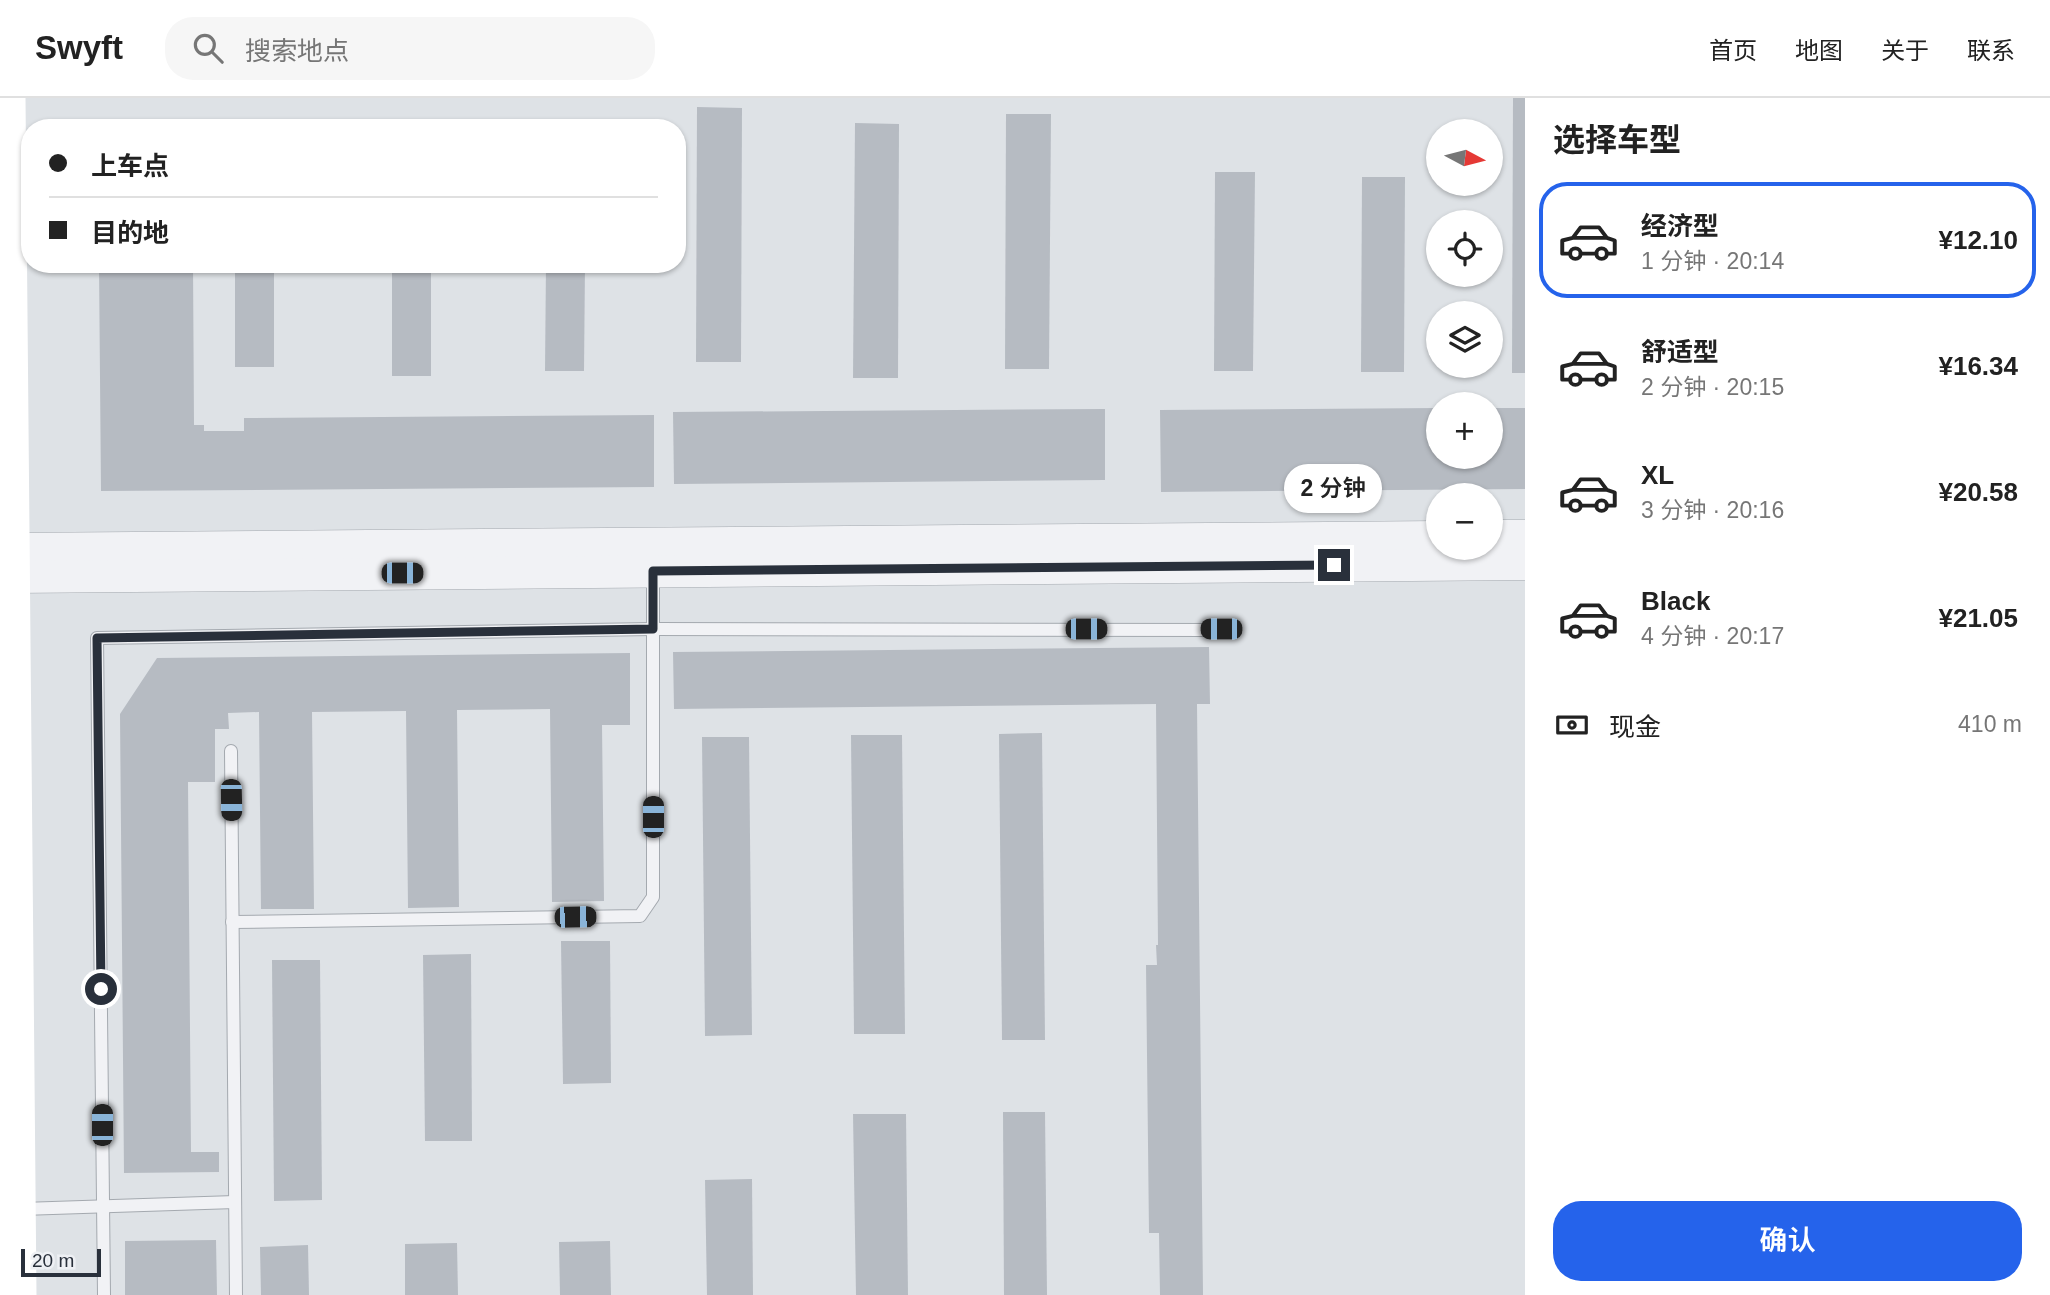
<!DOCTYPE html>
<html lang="zh">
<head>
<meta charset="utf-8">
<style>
	:root { --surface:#fff; --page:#f6f6f6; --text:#222; --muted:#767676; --line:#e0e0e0; --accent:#2563eb }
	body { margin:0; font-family:Arial,"Noto Sans SC",sans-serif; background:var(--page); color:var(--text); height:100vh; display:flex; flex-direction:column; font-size:26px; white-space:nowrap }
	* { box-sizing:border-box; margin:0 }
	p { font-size:23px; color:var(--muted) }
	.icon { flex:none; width:38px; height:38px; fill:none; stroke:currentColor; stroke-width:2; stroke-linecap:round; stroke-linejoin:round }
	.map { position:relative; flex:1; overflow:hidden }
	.side { display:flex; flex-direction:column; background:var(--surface); width:525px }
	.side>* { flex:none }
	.top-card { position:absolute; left:21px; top:21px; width:665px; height:154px; border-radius:28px; box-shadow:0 2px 5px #0004; display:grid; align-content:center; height:154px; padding:0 28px; background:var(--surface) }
	.needle { width:46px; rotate:97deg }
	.buttons { position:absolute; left:1426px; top:21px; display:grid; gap:14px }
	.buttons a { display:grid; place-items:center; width:77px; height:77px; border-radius:50%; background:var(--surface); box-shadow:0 2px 5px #0004; font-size:35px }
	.scale { position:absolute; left:21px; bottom:18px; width:80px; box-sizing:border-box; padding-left:7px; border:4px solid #29303b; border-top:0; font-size:19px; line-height:24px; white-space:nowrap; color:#29303b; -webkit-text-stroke:5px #eef0f4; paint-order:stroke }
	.end { position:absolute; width:32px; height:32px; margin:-16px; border:9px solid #29303b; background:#fff; box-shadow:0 0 0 4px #fff }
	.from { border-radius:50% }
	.bubble { position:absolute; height:49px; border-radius:24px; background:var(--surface); box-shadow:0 2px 5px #0004; font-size:23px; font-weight:600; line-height:49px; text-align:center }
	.car { position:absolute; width:21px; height:42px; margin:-21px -10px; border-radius:9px; box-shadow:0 0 5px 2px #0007; background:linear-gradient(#222 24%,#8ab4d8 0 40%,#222 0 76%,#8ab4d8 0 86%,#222 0) }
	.top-card b { display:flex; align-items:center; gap:24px; height:66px; font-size:26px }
	.top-card b+b { border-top:2px solid var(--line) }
	.top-card i { width:18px; height:18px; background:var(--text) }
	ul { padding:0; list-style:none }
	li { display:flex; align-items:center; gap:21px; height:116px; margin:0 14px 10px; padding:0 14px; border:4px solid transparent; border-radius:28px }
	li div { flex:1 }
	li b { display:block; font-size:26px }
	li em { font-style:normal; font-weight:600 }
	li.on { border-color:var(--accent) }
	li>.icon { width:63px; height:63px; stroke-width:1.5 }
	h2 { padding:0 28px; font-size:32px; line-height:84px }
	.pay { display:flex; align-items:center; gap:18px; height:77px; padding:0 28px; font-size:26px }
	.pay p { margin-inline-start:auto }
	.primary-button { display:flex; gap:14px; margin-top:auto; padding:14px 28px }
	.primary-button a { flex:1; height:80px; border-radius:28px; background:var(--accent); color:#fff; font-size:28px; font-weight:600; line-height:80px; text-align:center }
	header { display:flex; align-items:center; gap:42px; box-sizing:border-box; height:98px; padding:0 35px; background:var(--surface); border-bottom:2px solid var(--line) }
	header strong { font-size:33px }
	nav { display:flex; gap:38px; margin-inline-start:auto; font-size:24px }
	.search { width:490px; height:63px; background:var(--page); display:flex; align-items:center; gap:18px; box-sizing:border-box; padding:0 24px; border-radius:28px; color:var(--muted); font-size:26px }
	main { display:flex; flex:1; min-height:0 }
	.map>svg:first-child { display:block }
	.building { fill:#b6bbc2 }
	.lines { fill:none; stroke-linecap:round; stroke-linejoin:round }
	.service-casing { stroke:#a4a9af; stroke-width:14 }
	.tertiary-casing { stroke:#a4a9af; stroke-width:33 }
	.service { stroke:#f1f2f5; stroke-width:12 }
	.tertiary { stroke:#f1f2f5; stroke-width:32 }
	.secondary { stroke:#fff; stroke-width:37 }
	.route { stroke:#29303b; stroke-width:9 }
</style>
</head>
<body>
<header>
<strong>Swyft</strong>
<div class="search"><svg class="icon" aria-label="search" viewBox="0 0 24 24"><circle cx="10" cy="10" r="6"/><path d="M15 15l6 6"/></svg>搜索地点</div>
<nav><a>首页</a><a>地图</a><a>关于</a><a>联系</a></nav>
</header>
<main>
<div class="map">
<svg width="1525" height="1197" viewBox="0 0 1525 1197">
	<rect width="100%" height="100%" fill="#dee2e6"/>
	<!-- building -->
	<g class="building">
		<polygon points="1513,0 1525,0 1525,275 1512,275"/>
		<polygon points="697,9 742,10 741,264 696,264"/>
		<polygon points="1006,16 1051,16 1049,271 1005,271"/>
		<polygon points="855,25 899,26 898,280 853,280"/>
		<polygon points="1215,74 1255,74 1253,273 1214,273"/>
		<polygon points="1362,79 1405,79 1404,274 1361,274"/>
		<polygon points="99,166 193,166 194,327 204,327 204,333 244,333 244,320 654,317 654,389 101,393"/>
		<rect x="235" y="166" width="39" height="103"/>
		<rect x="392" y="166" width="39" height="112"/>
		<polygon points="546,166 585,166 584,273 545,273"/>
		<polygon points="1438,310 1438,359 1491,359 1491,310 1525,310 1525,391 1161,394 1160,312"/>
		<polygon points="1105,311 1105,382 674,386 673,314"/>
		<polygon points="1209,549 1210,606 1197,606 1203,1197 1160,1197 1159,1135 1149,1135 1146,867 1157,867 1156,847 1158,847 1156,606 674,611 673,554"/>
		<polygon points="630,555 630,627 602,627 604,803 552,804 550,611 457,612 459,809 408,810 406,613 312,614 314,811 261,811 259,614 228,615 229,631 215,631 215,684 188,684 191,1054 219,1054 219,1074 124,1075 120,616 157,560"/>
		<polygon points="1042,635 1045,942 1002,942 999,636"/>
		<polygon points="851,637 902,637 905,936 854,936"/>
		<polygon points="702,639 749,639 752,937 705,938"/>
		<polygon points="561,843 610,843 611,985 563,986"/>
		<polygon points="471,856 472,1043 425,1043 423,857"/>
		<polygon points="272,862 320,862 322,1102 274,1103"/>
		<polygon points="1003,1014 1045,1014 1047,1197 1004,1197"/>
		<polygon points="853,1016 906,1016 908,1197 856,1197"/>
		<polygon points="752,1081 753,1197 707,1197 705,1082"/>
		<polygon points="216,1142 217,1197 125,1197 125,1143"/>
		<polygon points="610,1143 611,1197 560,1197 559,1144"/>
		<polygon points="457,1145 458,1197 405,1197 405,1146"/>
		<polygon points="308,1147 309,1197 261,1197 260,1149"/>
	</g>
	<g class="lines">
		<!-- service casing -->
		<g class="service-casing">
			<g id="service">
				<polyline points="231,653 236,1197"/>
				<polyline points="232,824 640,818 653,799 653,473"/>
				<polyline points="22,1111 235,1104"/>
				<polyline points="104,1197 97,540 653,531 1221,532"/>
			</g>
		</g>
		<!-- tertiary casing -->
		<g class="tertiary-casing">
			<g id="tertiary">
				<polyline points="1491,438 1525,438"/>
				<polyline points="11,451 1438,439"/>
				<polyline points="11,479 1525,466"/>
			</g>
		</g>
		<!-- service -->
		<use href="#service" class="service"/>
		<!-- tertiary -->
		<use href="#tertiary" class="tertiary"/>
		<!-- secondary -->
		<polyline class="secondary" points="7,0 18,1197"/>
	</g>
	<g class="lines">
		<!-- route -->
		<polyline class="route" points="101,891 97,540 653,531 653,473 1334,467"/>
	</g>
</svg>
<div class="buttons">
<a><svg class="needle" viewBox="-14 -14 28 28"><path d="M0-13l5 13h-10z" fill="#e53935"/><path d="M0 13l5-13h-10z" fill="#767676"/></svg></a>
<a><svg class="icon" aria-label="locate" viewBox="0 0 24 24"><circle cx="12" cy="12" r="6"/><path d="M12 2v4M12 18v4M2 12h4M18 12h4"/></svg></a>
<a><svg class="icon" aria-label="layers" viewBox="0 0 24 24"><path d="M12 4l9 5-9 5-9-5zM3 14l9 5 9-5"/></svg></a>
<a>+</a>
<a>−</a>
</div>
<div class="scale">20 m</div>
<i class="end from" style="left:101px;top:891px"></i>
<i class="end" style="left:1334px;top:467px"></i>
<div class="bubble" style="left:1284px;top:366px;width:98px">2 分钟</div>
<i class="car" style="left:402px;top:475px;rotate:90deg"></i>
<i class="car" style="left:1086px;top:531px;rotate:90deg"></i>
<i class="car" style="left:1221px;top:531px;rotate:270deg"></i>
<i class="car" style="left:231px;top:702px;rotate:179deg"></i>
<i class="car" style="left:653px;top:719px;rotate:0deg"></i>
<i class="car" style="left:575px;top:819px;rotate:89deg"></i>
<i class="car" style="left:102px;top:1027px;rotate:0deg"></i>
<div class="top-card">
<b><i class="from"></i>上车点</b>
<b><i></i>目的地</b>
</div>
</div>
<section class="side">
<h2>选择车型</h2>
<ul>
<li class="on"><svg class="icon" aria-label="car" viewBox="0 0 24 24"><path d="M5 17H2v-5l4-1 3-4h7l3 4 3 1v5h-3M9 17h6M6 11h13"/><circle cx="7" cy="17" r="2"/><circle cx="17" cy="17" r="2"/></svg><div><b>经济型</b><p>1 分钟 · 20:14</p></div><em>¥12.10</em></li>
<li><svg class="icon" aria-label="car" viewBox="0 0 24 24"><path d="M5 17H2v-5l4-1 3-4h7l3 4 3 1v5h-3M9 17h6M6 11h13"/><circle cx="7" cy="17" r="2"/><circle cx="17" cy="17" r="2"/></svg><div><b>舒适型</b><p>2 分钟 · 20:15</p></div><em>¥16.34</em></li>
<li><svg class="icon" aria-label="car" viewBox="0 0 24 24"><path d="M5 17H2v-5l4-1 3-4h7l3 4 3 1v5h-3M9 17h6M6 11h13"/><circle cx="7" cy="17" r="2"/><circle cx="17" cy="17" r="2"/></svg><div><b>XL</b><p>3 分钟 · 20:16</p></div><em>¥20.58</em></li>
<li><svg class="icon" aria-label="car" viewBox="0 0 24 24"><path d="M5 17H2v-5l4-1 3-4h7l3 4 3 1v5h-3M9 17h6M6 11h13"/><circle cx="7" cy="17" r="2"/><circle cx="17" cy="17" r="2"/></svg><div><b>Black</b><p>4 分钟 · 20:17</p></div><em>¥21.05</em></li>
</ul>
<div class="pay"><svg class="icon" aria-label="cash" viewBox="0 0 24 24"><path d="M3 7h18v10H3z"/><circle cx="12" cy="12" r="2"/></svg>现金<p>410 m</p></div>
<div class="primary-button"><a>确认</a></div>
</section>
</main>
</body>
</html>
